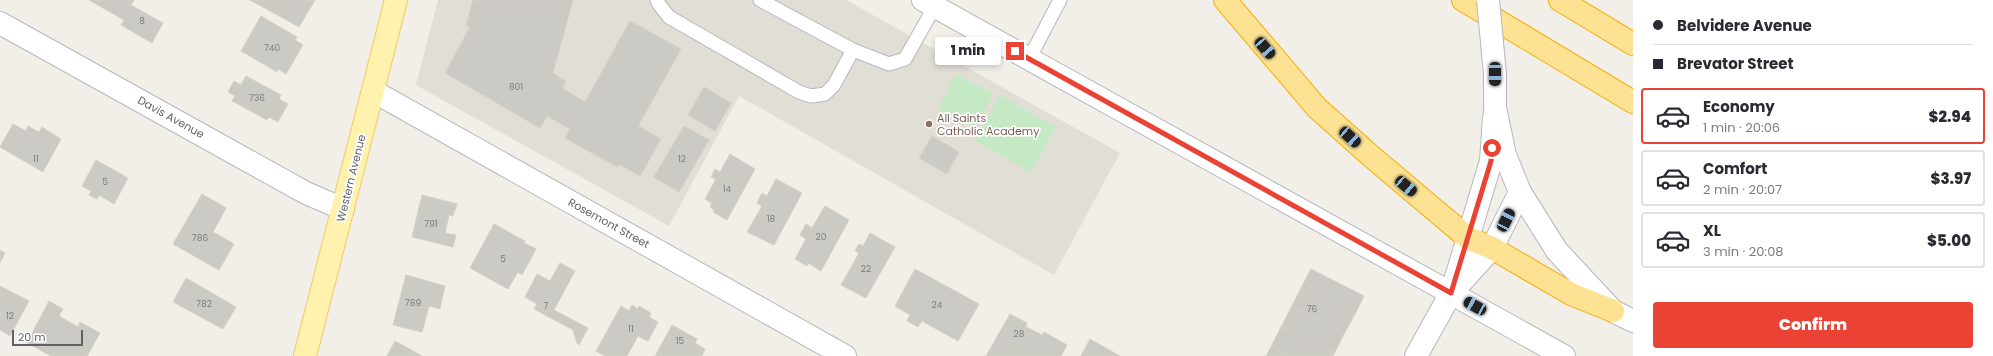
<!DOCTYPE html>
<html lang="en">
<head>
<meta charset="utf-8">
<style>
	:root { --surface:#fff; --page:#f7f7f7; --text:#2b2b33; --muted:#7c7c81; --line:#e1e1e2; --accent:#ea4335 }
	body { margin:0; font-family:Poppins,sans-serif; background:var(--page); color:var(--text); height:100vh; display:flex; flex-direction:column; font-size:15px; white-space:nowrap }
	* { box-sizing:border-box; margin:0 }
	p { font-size:13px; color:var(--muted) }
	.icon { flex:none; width:22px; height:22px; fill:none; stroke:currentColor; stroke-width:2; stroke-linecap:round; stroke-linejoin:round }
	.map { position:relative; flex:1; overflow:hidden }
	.side { display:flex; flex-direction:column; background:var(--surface); width:360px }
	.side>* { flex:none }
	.top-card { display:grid; align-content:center; height:88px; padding:0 20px; background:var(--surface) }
	.scale { position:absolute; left:12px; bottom:10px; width:71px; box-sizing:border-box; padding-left:4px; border:2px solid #5f6368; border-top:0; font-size:11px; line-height:14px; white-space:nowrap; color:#5f6368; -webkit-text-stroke:3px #fff; paint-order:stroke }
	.end { position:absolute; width:18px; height:18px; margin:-9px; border:5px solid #ea4335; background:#fff; box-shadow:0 0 0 2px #fff }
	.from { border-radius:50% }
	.bubble { position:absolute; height:28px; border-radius:4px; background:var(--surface); box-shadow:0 2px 6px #0003; font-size:13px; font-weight:800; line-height:28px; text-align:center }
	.car { position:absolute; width:12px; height:24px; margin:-12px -6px; border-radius:5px; box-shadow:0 0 3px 1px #0007; background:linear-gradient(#222 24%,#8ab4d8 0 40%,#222 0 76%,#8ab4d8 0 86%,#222 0) }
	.top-card b { display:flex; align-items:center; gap:14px; height:38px; font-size:15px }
	.top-card b+b { border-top:1px solid var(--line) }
	.top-card i { width:10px; height:10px; background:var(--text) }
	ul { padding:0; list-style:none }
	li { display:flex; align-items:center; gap:12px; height:56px; margin:0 8px 6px; padding:0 12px; border:2px solid var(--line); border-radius:4px }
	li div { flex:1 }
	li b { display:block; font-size:15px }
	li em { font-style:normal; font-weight:800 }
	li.selected { border-color:var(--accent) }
	li>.icon { width:36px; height:36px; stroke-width:1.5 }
	.primary-button { display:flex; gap:8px; margin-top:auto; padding:8px 20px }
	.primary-button a { flex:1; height:46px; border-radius:4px; background:var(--accent); color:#fff; font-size:16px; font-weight:800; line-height:46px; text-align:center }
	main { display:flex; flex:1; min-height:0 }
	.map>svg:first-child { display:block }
	.education { fill:#e1ded6 }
	.green { fill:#c5e8c5 }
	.building { fill:#cccac5; stroke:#d6d1c6 }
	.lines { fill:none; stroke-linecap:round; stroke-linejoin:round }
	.service-casing { stroke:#b5b8bc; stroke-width:15 }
	.minor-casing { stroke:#b5b8bc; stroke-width:24 }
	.tertiary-casing { stroke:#b5b8bc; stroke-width:24 }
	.primary-casing { stroke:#f2c960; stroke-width:24 }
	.motorway-casing { stroke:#f9ab00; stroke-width:24 }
	.service { stroke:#fff; stroke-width:13 }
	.minor { stroke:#fff; stroke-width:22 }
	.tertiary { stroke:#fff; stroke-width:22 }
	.primary { stroke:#fff2af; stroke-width:22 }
	.motorway { stroke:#fde293; stroke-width:22 }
	.tertiary-bridge-casing { stroke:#b5b8bc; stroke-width:24; stroke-linecap:butt }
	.tertiary-bridge { stroke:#fff; stroke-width:22 }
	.route { stroke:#ea4335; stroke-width:5 }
	.education-dot { fill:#8d6e63; stroke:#fff; stroke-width:1.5 }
	.labels { text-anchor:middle; stroke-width:3.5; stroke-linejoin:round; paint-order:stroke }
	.number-label { font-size:9px; fill:#7a7d7f }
	.street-label { font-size:11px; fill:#5f6368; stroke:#fff }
	.education-label { font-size:11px; fill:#785e54; stroke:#fff; text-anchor:start }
</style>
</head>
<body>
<main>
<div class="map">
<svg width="1633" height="356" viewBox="0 0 1633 356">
	<rect width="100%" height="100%" fill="#f1efe8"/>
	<!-- education -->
	<polygon class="education" points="438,0 846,0 1120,153 1054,275 739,96 669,226 416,85"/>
	<!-- green -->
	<g class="green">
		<polygon points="956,74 993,94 975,129 938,109"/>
		<polygon points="1000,95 1056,127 1031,172 975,141"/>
	</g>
	<!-- building -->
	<g class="building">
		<polygon points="89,0 134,0 131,5 163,23 152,43 121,25 124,20"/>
		<polygon points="250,0 315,0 299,27"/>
		<polygon points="473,0 573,0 553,73 566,81 562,88 585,102 630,21 681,49 638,126 661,139 640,176 619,164 617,167 565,138 570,129 547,116 540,128 445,73 470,27 466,25"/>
		<polygon points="261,16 297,37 295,40 303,45 286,74 278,69 277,72 241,51"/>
		<polygon points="246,76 281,95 279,99 288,104 278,122 269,117 267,120 232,101 235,96 228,92 234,81 241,85"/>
		<polygon points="704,87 731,103 715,131 688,115"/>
		<polygon points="13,124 26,131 28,126 39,132 42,127 61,139 43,172 0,147"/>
		<polygon points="684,126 709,140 679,192 654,177"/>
		<polygon points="932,136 959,152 947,174 919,158"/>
		<polygon points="730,154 755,169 727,220 713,212 714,210 710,207 712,203 705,199 716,179 711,177 715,169 720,172"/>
		<polygon points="96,160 128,178 114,204 99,195 97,199 89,195 91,191 82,186"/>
		<polygon points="776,179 802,193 774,245 747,232 762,206 757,203 762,193 767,196"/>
		<polygon points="202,194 226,208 213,232 234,244 219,270 173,244"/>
		<polygon points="422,195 457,204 453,216 449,215 445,233 456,235 453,247 412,237"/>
		<polygon points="825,206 849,220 821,271 808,263 807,266 795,259 806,239 800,235 806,224 812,228"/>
		<polygon points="494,224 525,241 524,243 536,249 522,275 518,272 508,289 470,268"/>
		<polygon points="870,233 895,247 866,298 841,285 859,253 855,251 859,244 863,246"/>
		<polygon points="0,250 5,253 0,263"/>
		<polygon points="560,263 575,271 554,310 588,328 579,345 577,343 573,330 534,309 537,304 525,297 537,274 550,281"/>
		<polygon points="915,269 979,304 958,341 922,321 918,327 907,321 910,315 895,306"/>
		<polygon points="1311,269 1364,296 1354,316 1301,288"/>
		<polygon points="406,275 445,286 440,309 429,306 422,332 393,325"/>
		<polygon points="186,278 236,307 223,329 173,302"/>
		<polygon points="0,286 29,301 10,336 0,330"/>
		<polygon points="1301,288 1354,316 1344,334 1292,306"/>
		<polygon points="49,301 63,309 59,316 78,327 80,322 100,333 87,356 51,356 27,343"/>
		<polygon points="632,305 638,309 639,306 651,313 649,317 658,322 648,341 638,336 627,356 605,356 596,351 621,306 629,311"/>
		<polygon points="1292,306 1344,334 1334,354 1281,327"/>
		<polygon points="1010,314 1027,323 1026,327 1042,335 1044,332 1067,345 1061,356 986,356"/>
		<polygon points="672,325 697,339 695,343 705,349 702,356 655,356"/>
		<polygon points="1281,327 1334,354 1333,356 1292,356 1272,345"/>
		<polygon points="1090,339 1120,356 1081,356"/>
		<polygon points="395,341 422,356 387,356"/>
		<polygon points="1272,345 1292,356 1266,356"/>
	</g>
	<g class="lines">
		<!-- service casing -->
		<g class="service-casing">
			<g id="service">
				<polyline points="657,0 658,3 669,17 799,92 811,96 825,94 834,85 853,50"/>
				<polyline points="760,0 853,50 889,64 905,59 935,6"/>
				<polyline points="1029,59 1060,0"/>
			</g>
		</g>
		<!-- minor casing -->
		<g class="minor-casing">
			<g id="minor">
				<polyline points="0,23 306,193 343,209"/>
				<polyline points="373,91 845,356"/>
				<polyline points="1456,288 1492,248 1520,192"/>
				<polyline points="1416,356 1451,293 1461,261 1491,161 1494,117"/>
			</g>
		</g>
		<!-- tertiary casing -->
		<g class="tertiary-casing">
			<g id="tertiary">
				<polyline points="923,0 1564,356"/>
				<polyline points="1495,74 1495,108 1505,155 1520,192 1557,251 1613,311 1633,321"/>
			</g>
		</g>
		<!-- primary casing -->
		<g class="primary-casing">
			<polyline id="primary" points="305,356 396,0"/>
		</g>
		<!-- motorway casing -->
		<g class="motorway-casing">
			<g id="motorway">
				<polyline points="1225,0 1317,108 1372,157 1468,238 1492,248 1571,294 1613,311"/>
				<polyline points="1463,0 1633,102"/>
				<polyline points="1560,0 1633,44"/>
			</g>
		</g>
		<!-- service -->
		<use href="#service" class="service"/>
		<!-- minor -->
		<use href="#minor" class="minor"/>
		<!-- tertiary -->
		<use href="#tertiary" class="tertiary"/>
		<!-- primary -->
		<use href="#primary" class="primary"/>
		<!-- motorway -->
		<use href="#motorway" class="motorway"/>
		<!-- tertiary-bridge casing -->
		<g class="tertiary-bridge-casing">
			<polyline id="tertiary-bridge" points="1488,0 1495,74"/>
		</g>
		<!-- tertiary-bridge -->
		<use href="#tertiary-bridge" class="tertiary-bridge"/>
	</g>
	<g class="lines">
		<!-- route -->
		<polyline class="route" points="1015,51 1451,293 1491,161 1492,148"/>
	</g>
	<!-- markers -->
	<circle class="education-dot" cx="929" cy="124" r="4"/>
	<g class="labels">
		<!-- number labels -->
		<g class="number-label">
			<text x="142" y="24">8</text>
			<text x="272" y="51">740</text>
			<text x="516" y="90">801</text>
			<text x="257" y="101">736</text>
			<text x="36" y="162">11</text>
			<text x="682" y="162">12</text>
			<text x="105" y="185">5</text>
			<text x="727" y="192">14</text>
			<text x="771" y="222">18</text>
			<text x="431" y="227">791</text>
			<text x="821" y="240">20</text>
			<text x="200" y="241">786</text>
			<text x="503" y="262">5</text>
			<text x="866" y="272">22</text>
			<text x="413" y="306">789</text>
			<text x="204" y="307">782</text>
			<text x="937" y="308">24</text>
			<text x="546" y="309">7</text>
			<text x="1312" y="312">76</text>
			<text x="10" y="319">12</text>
			<text x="631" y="332">11</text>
			<text x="1019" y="337">28</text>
			<text x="680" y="344">15</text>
		</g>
		<!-- street labels -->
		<g class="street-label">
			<text transform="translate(171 117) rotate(29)" y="4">Davis Avenue</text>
			<text transform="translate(351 178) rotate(-76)" y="4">Western Avenue</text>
			<text transform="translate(609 223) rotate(29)" y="4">Rosemont Street</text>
		</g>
		<!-- education labels -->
		<g class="education-label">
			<text x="937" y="122">All Saints<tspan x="937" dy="13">Catholic Academy</tspan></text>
		</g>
	</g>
</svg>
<div class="scale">20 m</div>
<i class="end from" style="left:1492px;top:148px"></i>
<i class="end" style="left:1015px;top:51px"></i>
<div class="bubble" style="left:935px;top:37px;width:66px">1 min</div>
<i class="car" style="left:1265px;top:48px;rotate:139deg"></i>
<i class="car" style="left:1495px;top:74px;rotate:180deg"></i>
<i class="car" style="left:1350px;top:137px;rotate:132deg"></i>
<i class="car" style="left:1406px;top:186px;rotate:130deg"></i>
<i class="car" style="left:1506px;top:220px;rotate:26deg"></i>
<i class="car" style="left:1475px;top:306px;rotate:299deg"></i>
</div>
<section class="side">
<div class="top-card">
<b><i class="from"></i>Belvidere Avenue</b>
<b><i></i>Brevator Street</b>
</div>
<ul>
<li class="selected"><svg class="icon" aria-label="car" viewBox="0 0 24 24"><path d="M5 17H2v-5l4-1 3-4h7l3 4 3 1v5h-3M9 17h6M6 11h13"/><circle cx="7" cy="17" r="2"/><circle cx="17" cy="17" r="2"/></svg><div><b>Economy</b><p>1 min · 20:06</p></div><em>$2.94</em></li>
<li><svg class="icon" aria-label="car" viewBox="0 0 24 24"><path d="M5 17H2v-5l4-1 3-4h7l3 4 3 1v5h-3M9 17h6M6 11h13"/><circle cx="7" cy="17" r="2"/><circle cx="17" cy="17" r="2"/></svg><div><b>Comfort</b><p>2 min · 20:07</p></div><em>$3.97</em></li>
<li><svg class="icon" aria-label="car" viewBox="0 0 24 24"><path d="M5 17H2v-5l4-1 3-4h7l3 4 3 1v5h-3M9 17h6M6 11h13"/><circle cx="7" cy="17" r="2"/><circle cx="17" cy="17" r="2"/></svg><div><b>XL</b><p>3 min · 20:08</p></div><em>$5.00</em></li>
</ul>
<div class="primary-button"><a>Confirm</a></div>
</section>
</main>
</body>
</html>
